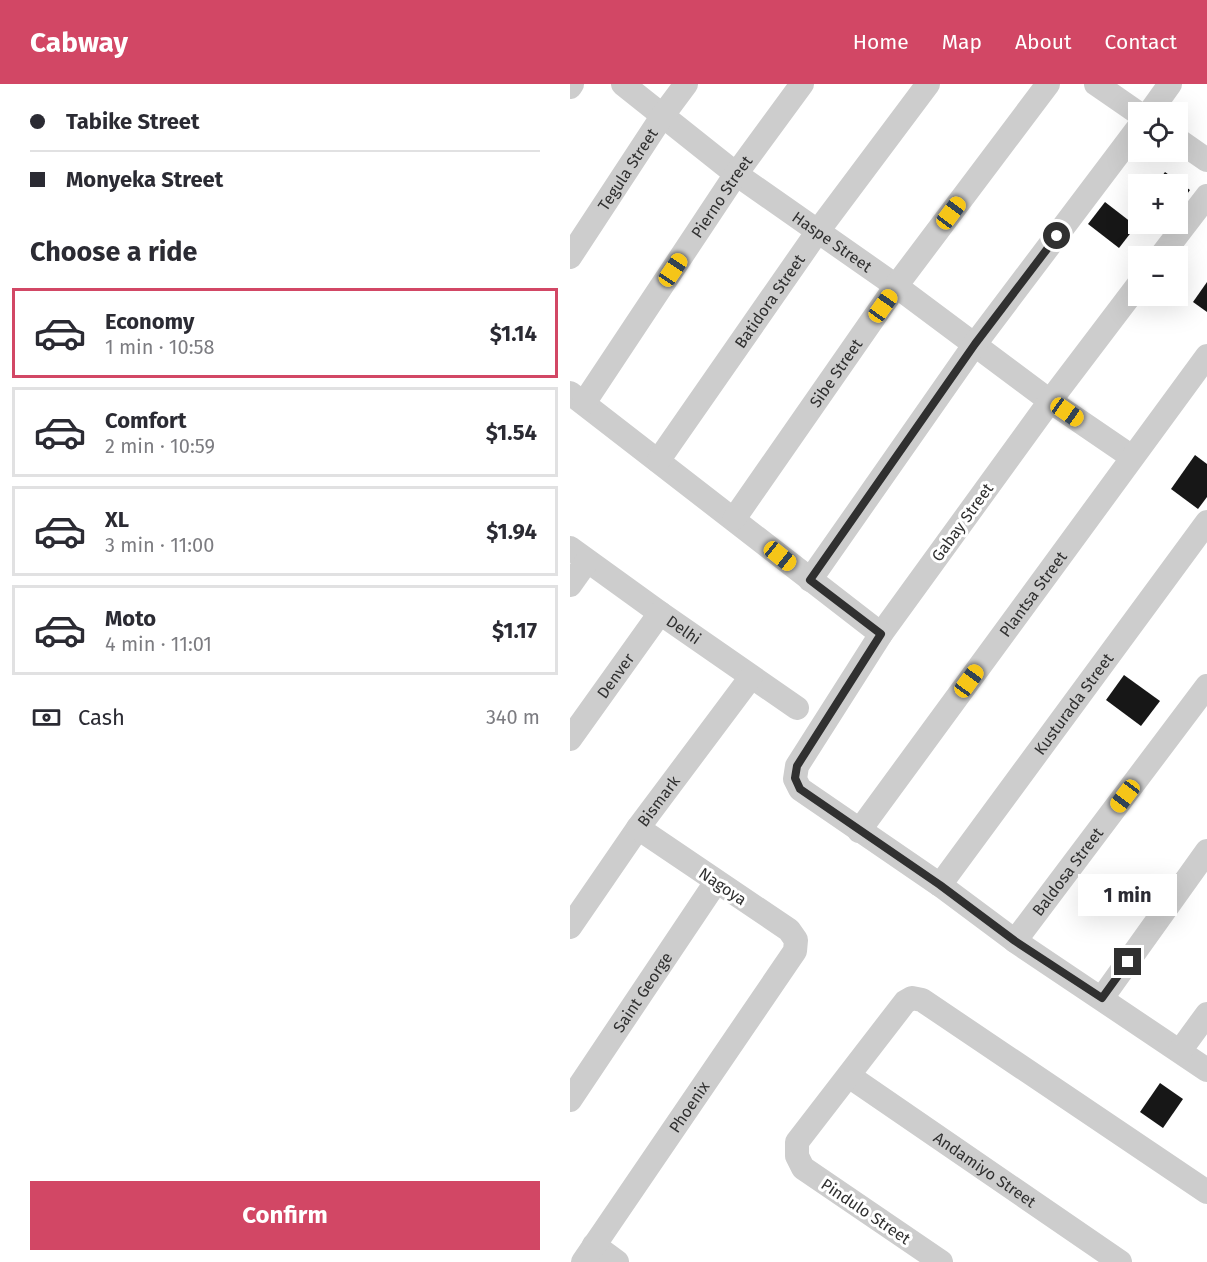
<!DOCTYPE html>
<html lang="en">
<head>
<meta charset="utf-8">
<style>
	:root { --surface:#fff; --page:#f2f2f3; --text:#2b2b33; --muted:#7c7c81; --line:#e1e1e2; --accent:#d24765 }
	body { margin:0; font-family:"Fira Sans",sans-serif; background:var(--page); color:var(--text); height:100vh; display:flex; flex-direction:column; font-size:22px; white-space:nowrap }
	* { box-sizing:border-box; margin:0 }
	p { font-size:20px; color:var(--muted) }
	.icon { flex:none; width:33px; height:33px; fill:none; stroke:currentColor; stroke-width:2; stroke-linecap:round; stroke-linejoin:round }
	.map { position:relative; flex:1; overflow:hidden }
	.sheet { display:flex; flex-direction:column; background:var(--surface); width:570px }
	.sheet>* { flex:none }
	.top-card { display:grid; align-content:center; height:132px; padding:0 30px; background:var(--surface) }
	.fabs { position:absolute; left:558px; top:18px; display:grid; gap:12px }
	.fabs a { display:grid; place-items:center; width:60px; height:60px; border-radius:0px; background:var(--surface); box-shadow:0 6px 24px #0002; font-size:30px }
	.end { position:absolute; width:27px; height:27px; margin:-14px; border:8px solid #303030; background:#fff; box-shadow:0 0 0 3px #fff }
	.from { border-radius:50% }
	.bubble { position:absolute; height:42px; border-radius:0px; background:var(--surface); box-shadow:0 6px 24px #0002; font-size:20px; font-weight:700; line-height:42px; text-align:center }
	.car { position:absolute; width:18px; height:36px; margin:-18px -9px; border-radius:8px; box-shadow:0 0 4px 2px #0007; background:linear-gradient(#f5c518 24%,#345 0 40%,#f5c518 0 76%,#345 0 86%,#f5c518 0) }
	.top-card b { display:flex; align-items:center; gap:21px; height:57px; font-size:22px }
	.top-card b+b { border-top:2px solid var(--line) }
	.top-card i { width:15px; height:15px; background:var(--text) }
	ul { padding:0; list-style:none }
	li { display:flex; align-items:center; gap:18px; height:90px; margin:0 12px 9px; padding:0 18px; border:3px solid var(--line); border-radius:0px }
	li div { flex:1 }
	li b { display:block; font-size:22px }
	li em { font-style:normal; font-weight:700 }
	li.active { border-color:var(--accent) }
	li>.icon { width:54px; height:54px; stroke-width:1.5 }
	h2 { padding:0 30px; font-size:27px; line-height:72px }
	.pay { display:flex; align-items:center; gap:15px; height:66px; padding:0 30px; font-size:22px }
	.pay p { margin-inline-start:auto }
	.button { display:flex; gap:12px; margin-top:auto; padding:12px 30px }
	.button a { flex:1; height:69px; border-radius:0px; background:var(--accent); color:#fff; font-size:24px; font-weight:700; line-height:69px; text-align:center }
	header { display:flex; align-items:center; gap:36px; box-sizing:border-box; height:84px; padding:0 30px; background:var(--accent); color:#fff }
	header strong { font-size:28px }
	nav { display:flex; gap:33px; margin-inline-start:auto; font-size:21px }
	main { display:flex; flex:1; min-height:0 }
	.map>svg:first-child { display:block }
	.building { fill:#171717 }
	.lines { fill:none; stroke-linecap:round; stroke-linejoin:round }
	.street { stroke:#cdcdcd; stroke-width:24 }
	.route { stroke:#303030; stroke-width:8 }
	.labels { text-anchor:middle; stroke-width:6; stroke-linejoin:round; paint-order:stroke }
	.street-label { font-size:16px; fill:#303030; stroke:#fff }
</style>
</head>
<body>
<header>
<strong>Cabway</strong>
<nav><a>Home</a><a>Map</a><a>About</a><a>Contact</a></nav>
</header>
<main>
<section class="sheet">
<div class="top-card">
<b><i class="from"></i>Tabike Street</b>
<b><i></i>Monyeka Street</b>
</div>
<h2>Choose a ride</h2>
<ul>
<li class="active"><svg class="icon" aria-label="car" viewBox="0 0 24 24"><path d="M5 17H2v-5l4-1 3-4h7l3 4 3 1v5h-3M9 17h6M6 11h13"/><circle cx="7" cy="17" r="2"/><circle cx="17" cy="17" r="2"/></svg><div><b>Economy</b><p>1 min · 10:58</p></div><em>$1.14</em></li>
<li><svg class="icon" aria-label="car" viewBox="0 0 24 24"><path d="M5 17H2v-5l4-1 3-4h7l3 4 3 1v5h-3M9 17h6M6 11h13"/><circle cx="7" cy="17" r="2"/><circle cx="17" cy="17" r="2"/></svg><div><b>Comfort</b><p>2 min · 10:59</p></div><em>$1.54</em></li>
<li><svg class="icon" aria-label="car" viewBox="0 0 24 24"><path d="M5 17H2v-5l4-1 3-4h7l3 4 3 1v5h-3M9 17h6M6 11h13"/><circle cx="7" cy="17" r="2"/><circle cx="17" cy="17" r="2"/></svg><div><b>XL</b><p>3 min · 11:00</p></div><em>$1.94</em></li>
<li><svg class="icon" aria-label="car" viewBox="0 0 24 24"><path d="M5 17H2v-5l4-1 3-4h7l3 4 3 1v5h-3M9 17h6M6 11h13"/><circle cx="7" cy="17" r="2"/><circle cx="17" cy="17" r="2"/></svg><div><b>Moto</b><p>4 min · 11:01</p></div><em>$1.17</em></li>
</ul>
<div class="pay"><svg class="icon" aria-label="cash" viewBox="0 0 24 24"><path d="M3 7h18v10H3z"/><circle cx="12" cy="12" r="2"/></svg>Cash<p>340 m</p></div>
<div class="button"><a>Confirm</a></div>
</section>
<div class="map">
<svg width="637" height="1178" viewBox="0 0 637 1178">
	<rect width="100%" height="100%" fill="#fff"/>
	<!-- building -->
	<g class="building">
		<polygon points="595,88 620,106 608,123 608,100 586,100"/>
		<polygon points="535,118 566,142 549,164 518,140"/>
		<polygon points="637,198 637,228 623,218"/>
		<polygon points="625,371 637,380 637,413 628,425 601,405"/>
		<polygon points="554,591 590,617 571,642 536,616"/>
		<polygon points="590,999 613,1015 593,1044 570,1028"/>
	</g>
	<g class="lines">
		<!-- street -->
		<g class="street">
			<path id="s1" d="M53 0 166 90 326 202 480 317 562 373"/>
			<polyline points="526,0 568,29"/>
			<polyline points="0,3 2,0"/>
			<polyline points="580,28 600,0"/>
			<polyline points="608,56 637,76"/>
			<polyline points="591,172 637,112"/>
			<path id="s2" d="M0 173 93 31 116 0"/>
			<polyline points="568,201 480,317 311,550 227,682 225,695 230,705 370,801 445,857 637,986"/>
			<polyline points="0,309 311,550"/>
			<path id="s3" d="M14 319 166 90 232 0"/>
			<path id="s4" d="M88 377 248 147 358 0"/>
			<path id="s5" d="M164 435 326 202 478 0"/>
			<path id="s6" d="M0 464 90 529 227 624"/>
			<polyline points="240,496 405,260 568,44"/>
			<polyline points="0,501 17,477"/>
			<path id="s7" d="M0 655 90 529"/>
			<path id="s8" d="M289 747 637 272"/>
			<path id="s9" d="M370 801 637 438"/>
			<path id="s10" d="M0 843 68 744 181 593"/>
			<path id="s11" d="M445 857 637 602"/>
			<polyline points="532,914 637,767"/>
			<polyline points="610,967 637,930"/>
			<path id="s12" d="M279 992 550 1178"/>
			<path id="s13" d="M0 1016 146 798"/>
			<polyline points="24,1161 47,1178"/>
			<path id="s14" d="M13 1178 225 867 226 856 219 846 68 744"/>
			<polyline points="371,1178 233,1084 227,1072 227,1058 335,918 342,914 352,916 637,1108"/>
		</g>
	</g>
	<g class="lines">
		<!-- route -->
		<polyline class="route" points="487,152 405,260 240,496 311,550 227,682 225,694 230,705 370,801 445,857 532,914 558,878"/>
	</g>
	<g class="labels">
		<!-- street labels -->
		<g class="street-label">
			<text dy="6" stroke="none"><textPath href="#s2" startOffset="105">Tegula Street</textPath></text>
			<text dy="6" stroke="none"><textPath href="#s3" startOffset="248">Pierno Street</textPath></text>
			<text dy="6" stroke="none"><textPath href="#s1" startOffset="262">Haspe Street</textPath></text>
			<text dy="6" stroke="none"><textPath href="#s4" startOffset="195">Batidora Street</textPath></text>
			<text dy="6" stroke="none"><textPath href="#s5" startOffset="178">Sibe Street</textPath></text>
			<text transform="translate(392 438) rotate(-54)" y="6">Gabay Street</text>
			<text dy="6" stroke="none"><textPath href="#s8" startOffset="294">Plantsa Street</textPath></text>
			<text dy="6" stroke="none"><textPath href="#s6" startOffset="140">Delhi</textPath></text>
			<text dy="6" stroke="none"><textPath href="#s7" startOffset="78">Denver</textPath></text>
			<text dy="6" stroke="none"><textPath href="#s9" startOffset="225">Kusturada Street</textPath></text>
			<text dy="6" stroke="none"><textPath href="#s10" startOffset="154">Bismark</textPath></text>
			<text dy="6" stroke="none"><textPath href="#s11" startOffset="87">Baldosa Street</textPath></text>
			<text transform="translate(153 802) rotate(34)" y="6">Nagoya</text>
			<text dy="6" stroke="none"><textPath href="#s13" startOffset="130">Saint George</textPath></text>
			<text dy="6" stroke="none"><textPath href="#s14" startOffset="188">Phoenix</textPath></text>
			<text dy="6" stroke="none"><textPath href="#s12" startOffset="165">Andamiyo Street</textPath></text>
			<text transform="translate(296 1127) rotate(34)" y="6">Pindulo Street</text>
		</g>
	</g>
</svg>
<div class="fabs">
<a><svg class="icon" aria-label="locate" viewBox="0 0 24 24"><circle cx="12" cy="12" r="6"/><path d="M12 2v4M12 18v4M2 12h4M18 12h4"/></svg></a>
<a>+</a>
<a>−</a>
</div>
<i class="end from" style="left:487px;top:152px"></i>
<i class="end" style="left:558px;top:878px"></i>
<div class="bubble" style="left:508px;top:790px;width:99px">1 min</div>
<i class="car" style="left:381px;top:129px;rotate:37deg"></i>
<i class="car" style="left:103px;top:186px;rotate:34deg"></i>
<i class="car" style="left:313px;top:222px;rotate:35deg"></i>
<i class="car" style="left:497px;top:328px;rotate:125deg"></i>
<i class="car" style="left:210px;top:472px;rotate:129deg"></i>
<i class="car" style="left:399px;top:597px;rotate:36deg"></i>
<i class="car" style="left:555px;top:712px;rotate:217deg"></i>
</div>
</main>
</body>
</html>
